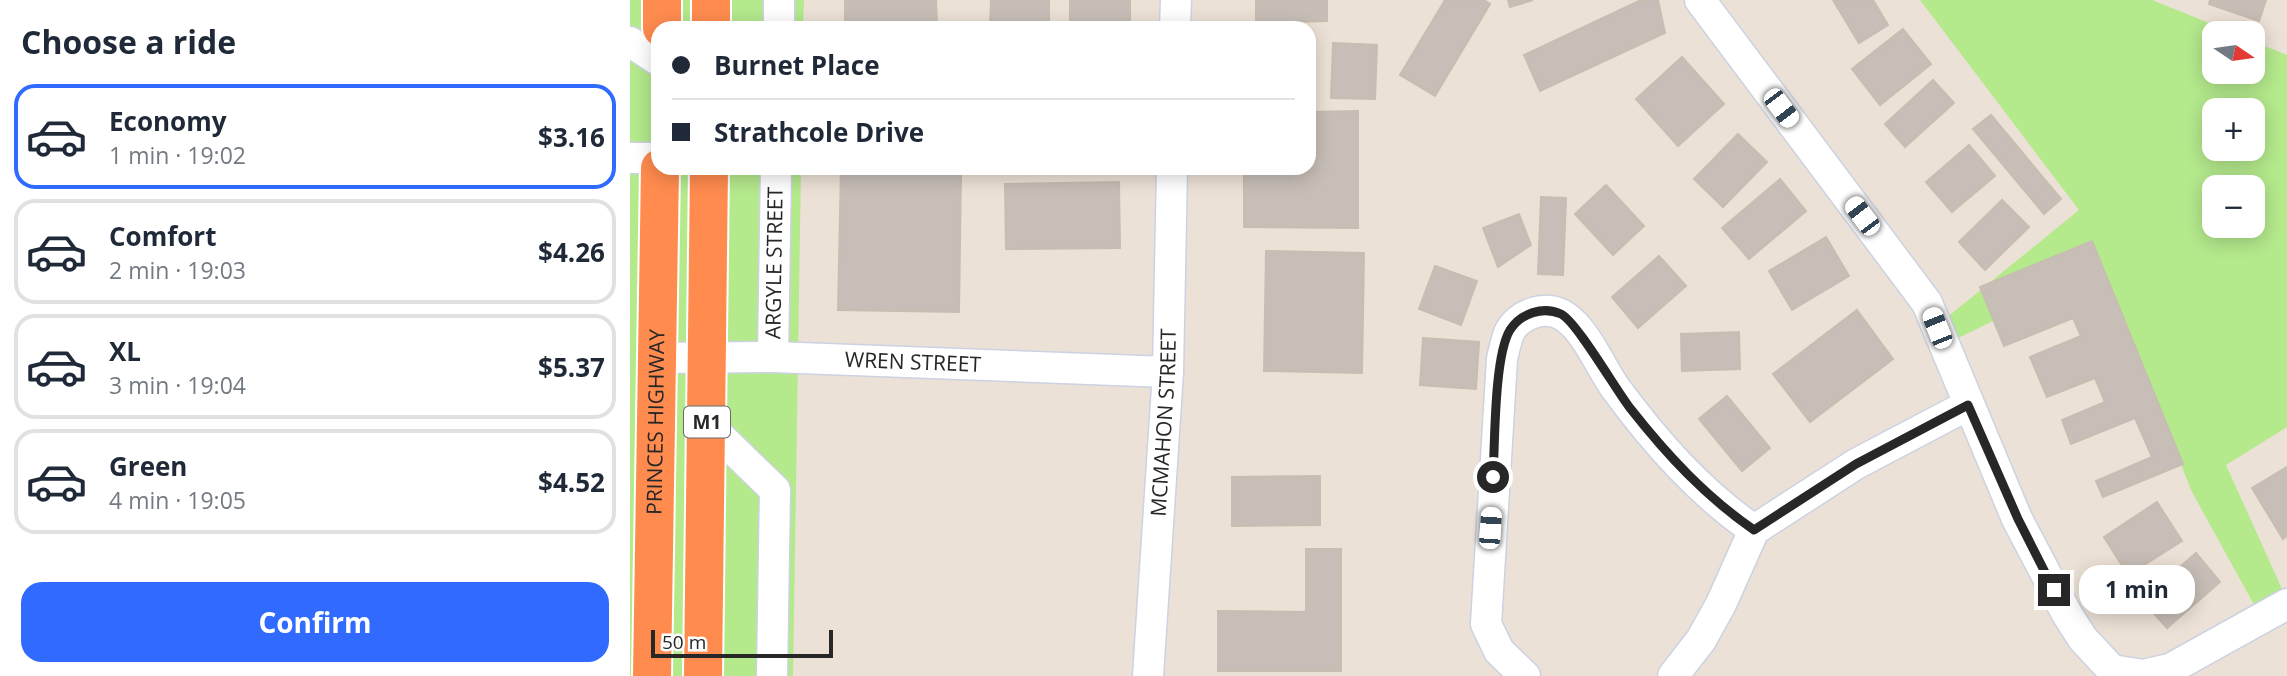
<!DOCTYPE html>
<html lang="en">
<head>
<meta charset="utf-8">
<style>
	:root { --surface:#fff; --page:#f2f2f3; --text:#1f2937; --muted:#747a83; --line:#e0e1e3; --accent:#306aff }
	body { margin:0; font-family:"Open Sans",sans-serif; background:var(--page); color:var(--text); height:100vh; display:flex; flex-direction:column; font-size:26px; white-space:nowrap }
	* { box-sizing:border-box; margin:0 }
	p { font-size:23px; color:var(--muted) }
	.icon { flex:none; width:38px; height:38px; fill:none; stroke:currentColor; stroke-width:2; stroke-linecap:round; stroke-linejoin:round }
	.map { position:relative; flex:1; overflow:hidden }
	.details { display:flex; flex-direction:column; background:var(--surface); width:630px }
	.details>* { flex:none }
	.hud { position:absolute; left:21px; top:21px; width:665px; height:154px; border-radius:21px; box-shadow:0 4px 18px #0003; display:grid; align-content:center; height:154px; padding:0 21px; background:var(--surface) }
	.needle { width:46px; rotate:103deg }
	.fabs { position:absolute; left:1572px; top:21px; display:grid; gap:14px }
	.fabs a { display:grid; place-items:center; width:63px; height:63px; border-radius:14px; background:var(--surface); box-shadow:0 4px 18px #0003; font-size:35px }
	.scale { position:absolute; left:21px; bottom:18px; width:182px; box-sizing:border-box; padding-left:7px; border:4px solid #272727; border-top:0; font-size:19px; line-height:24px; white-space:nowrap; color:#272727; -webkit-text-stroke:5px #fff; paint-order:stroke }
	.end { position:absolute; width:32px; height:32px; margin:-16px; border:9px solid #272727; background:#fff; box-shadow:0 0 0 4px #fff }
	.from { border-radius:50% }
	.bubble { position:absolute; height:49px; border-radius:21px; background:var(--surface); box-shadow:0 4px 18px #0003; font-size:23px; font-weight:700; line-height:49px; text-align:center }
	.car { position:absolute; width:21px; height:42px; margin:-21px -10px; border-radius:9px; box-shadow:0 0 5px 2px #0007; background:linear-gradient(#fff 24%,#345 0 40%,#fff 0 76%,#345 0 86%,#fff 0) }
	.hud b { display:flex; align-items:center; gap:24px; height:66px; font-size:26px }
	.hud b+b { border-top:2px solid var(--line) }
	.hud i { width:18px; height:18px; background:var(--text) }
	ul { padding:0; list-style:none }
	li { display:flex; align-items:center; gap:21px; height:105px; margin:0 14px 10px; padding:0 7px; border:4px solid var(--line); border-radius:21px }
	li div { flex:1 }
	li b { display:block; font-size:26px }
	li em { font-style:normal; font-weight:700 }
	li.on { border-color:var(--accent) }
	li>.icon { width:63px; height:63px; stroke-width:1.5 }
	h2 { padding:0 21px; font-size:32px; line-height:84px }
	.button { display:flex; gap:14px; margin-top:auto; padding:14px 21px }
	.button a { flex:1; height:80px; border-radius:21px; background:var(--accent); color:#fff; font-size:28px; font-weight:700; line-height:80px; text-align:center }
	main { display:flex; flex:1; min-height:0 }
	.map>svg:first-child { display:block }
	.green { fill:#b4e98c; fill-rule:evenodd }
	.building { fill:#c7beb7; stroke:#c7bdb1; stroke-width:2 }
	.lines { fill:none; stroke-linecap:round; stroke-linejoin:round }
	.minor-casing { stroke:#ccd2e2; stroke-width:33 }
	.highway-casing { stroke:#fff; stroke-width:42 }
	.minor { stroke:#fff; stroke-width:30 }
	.highway { stroke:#ff8b4e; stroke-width:38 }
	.route { stroke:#272727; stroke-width:9 }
	.labels { text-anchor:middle; stroke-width:5; stroke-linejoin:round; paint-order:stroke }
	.shield { fill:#fff; stroke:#686868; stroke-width:2 }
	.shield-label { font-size:19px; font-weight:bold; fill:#272727 }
	.street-label { font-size:21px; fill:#272727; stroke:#fff }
</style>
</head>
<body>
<main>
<section class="details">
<h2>Choose a ride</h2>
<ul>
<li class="on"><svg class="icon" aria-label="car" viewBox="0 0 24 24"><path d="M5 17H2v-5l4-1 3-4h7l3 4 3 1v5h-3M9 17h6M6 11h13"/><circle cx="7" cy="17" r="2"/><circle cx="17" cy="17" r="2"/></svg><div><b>Economy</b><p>1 min · 19:02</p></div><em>$3.16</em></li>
<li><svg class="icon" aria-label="car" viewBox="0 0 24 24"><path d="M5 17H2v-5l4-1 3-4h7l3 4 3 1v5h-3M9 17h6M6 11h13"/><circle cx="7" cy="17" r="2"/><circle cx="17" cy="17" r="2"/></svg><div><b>Comfort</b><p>2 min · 19:03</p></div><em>$4.26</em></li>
<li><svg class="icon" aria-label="car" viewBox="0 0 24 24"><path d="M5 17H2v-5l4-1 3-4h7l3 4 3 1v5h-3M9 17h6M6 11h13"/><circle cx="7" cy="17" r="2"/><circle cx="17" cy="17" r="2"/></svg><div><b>XL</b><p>3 min · 19:04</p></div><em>$5.37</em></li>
<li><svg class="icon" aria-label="car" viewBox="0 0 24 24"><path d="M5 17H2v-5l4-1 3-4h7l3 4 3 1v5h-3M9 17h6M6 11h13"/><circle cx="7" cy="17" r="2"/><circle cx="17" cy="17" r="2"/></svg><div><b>Green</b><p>4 min · 19:05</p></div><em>$4.52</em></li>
</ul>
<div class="button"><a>Confirm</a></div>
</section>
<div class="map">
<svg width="1657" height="676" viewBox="0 0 1657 676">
	<rect width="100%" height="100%" fill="#ece1d6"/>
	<!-- green -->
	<g class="green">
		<polygon points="0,0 174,0 173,28 28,28 28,168 171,168 163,676 0,676"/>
		<path d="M1290 0H1522L1604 33H1584V72H1622V41L1657 55V427L1596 465 1657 600V622L1639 632 1562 492 1472 268 1320 342 1310 323 1449 210ZM1584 110H1622V149H1584ZM1584 187H1622V226H1584Z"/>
	</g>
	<!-- building -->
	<g class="building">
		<polygon points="215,0 306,0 307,28 215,28"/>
		<polygon points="361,0 419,0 419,28 360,28"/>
		<rect x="440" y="0" width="60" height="28"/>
		<polygon points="626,0 697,0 697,21 626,23"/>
		<polygon points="815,0 854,0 860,4 805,96 770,75"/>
		<polygon points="878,0 903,0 880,7"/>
		<polygon points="1011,0 1028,0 1035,33 910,91 894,55"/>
		<polygon points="1203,0 1243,0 1258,25 1229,43"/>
		<polygon points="1580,0 1636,0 1629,21 1579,4"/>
		<polygon points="1273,29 1301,64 1250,105 1222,69"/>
		<polygon points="703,43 747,45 745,99 701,98"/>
		<polygon points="1052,57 1094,104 1048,146 1006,99"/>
		<polygon points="1303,80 1324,103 1275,147 1255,124"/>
		<polygon points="728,111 728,228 614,227 614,168 679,168 681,112"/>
		<polygon points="1361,115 1431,199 1414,214 1343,129"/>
		<polygon points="1108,134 1137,162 1093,207 1064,179"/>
		<polygon points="1339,145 1365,176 1322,212 1296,182"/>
		<polygon points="211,168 331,172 329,312 208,310"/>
		<polygon points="1150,179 1176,211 1119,259 1092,228"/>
		<polygon points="489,182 490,248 376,249 375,184"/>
		<polygon points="976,185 1014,226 983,255 945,214"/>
		<polygon points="911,197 936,198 933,275 908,274"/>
		<polygon points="1372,200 1399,227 1355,270 1329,242"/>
		<polygon points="889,214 901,245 868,267 853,228"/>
		<polygon points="1196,237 1219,276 1162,310 1139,271"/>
		<polygon points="1462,241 1553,464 1473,497 1466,481 1522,457 1505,418 1441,444 1432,420 1475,402 1465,378 1417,397 1400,357 1451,336 1443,318 1374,346 1350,287"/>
		<polygon points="636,251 734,253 732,373 634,371"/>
		<polygon points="1029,256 1056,286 1008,328 982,297"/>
		<polygon points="805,266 847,281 831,325 789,309"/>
		<polygon points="1227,310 1263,359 1180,422 1143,374"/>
		<polygon points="1109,332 1110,369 1052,371 1051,334"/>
		<polygon points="793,338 849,342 846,389 790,385"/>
		<polygon points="1097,396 1140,448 1112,471 1069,419"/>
		<polygon points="1657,467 1657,536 1653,539 1622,488"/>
		<polygon points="690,476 690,525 602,526 602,477"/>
		<polygon points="1527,502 1552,541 1498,575 1474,537"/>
		<polygon points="676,549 711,549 711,671 588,671 588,611 676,612"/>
		<polygon points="1566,553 1590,582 1537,628 1512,600"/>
	</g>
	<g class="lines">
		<!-- minor casing -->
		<g class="minor-casing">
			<g id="minor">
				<polyline points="1070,0 1297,303 1387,519 1437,614 1453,639 1482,670"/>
				<polyline points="149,28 149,0"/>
				<polyline points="545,28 546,0"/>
				<polyline points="0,42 28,60"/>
				<polyline points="0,158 28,158"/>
				<path id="s1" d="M143 357 146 168"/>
				<path id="s2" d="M27 358 143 357 538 372"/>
				<polyline points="77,424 145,490 142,676"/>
				<polyline points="1482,670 1513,675 1540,669 1657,604"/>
				<path id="s3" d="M518 676 538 372 542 168"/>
				<path d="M895 676 869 651 856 624 872 359C874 350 876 341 879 333 888 314 916 304 934 316 957 331 970 367 986 389 1026 443 1069 492 1124 530"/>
				<polyline points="1043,676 1071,640 1091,604 1124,530 1226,464 1338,405"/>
			</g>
		</g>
		<!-- highway casing -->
		<g class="highway-casing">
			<g id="highway">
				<polyline points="32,28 32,0"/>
				<polyline points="81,28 81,0"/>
				<path id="s4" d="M22 676 30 168"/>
				<polyline points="73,676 79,168"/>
			</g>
		</g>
		<!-- minor -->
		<use href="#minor" class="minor"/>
		<!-- highway -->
		<use href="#highway" class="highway"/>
	</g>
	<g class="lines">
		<!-- route -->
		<path class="route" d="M863 477C865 444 864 356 880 330 891 313 913 306 931 314 946 321 986 390 1000 408 1037 455 1075 496 1124 530L1226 464 1338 405 1388 519 1424 590"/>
	</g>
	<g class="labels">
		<!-- shield labels -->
		<rect class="shield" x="54" y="406.5" width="46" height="31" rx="5"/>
		<g class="shield-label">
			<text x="77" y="429">M1</text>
		</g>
		<!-- street labels -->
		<g class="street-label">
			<text dy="7" stroke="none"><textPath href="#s1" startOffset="94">ARGYLE STREET</textPath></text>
			<text dy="7" stroke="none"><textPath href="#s2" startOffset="256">WREN STREET</textPath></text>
			<text dy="7" stroke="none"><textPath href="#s4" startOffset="254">PRINCES HIGHWAY</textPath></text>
			<text dy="7" stroke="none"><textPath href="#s3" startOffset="254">MCMAHON STREET</textPath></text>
		</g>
	</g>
</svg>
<div class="fabs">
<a><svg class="needle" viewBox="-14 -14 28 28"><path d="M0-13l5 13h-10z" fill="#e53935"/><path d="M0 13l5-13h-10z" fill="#747a83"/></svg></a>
<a>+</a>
<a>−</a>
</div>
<div class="scale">50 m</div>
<i class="end from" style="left:863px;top:477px"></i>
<i class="end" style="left:1424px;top:590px"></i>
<div class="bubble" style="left:1449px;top:565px;width:116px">1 min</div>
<i class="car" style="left:1151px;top:108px;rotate:143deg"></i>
<i class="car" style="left:1232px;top:216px;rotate:323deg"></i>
<i class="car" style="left:1307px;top:328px;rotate:338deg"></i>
<i class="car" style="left:860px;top:528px;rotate:4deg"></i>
<div class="hud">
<b><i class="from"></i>Burnet Place</b>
<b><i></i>Strathcole Drive</b>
</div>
</div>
</main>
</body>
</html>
